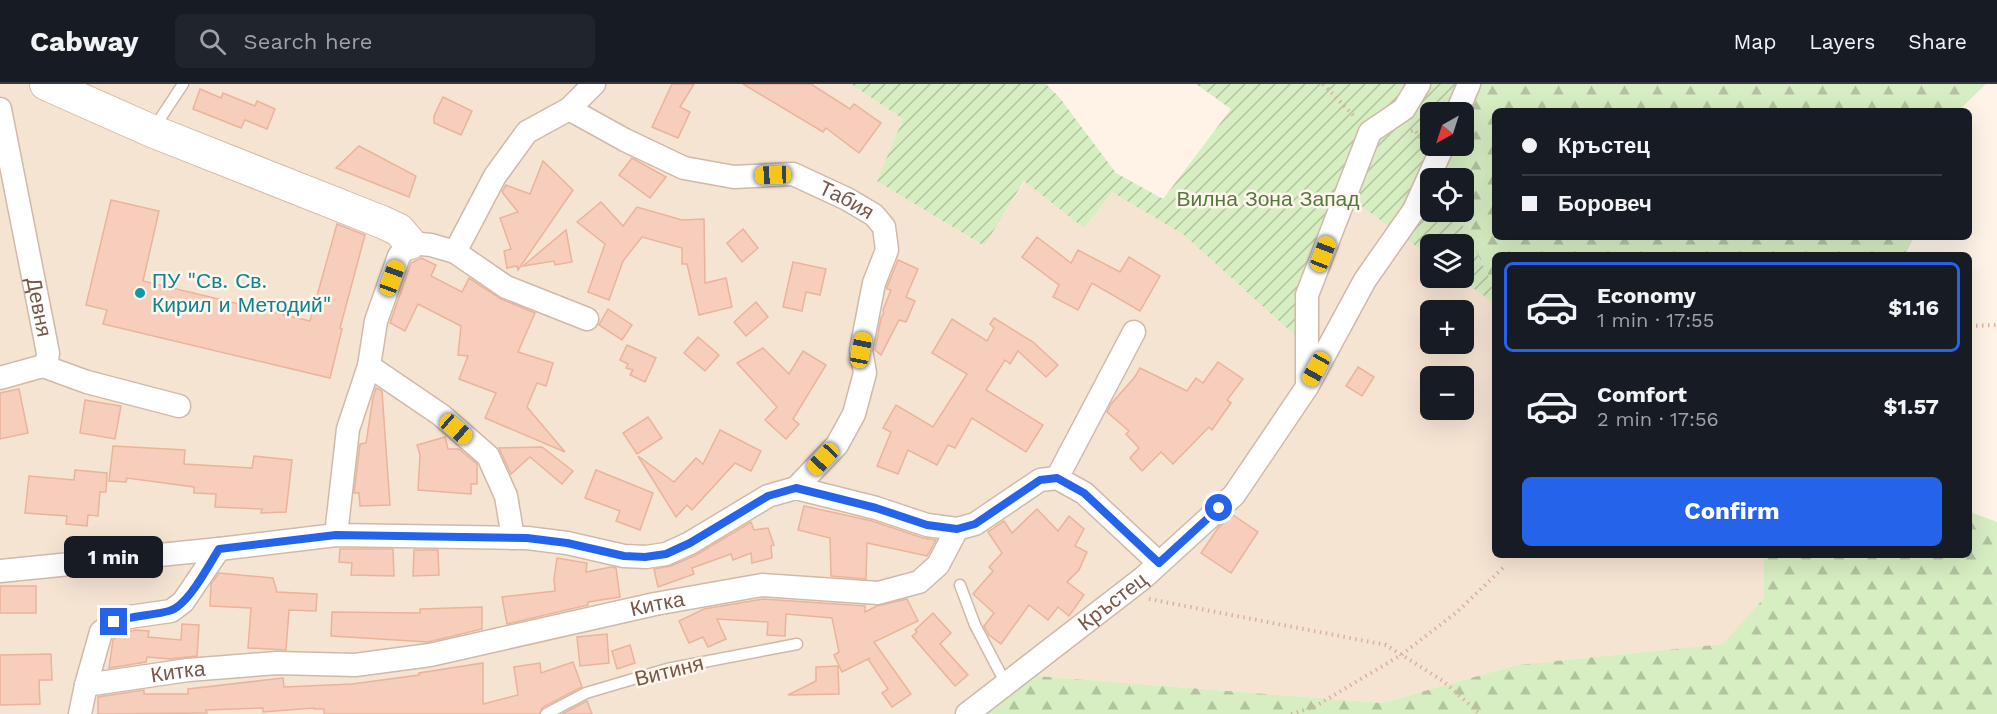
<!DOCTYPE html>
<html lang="en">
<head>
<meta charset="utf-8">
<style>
	:root { --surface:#171b24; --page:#20242c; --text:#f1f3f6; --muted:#9ea1a6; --line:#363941; --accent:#2563eb }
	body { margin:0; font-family:"Work Sans",sans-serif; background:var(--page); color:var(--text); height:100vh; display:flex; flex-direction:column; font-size:22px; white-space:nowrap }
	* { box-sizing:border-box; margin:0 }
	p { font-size:20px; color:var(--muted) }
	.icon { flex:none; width:33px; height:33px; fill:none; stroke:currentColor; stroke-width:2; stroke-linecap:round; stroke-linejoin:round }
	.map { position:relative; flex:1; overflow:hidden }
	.sheet { position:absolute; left:1492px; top:168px; width:480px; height:306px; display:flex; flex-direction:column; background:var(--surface); border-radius:9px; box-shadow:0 6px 24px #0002 }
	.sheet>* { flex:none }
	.top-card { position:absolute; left:1492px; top:24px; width:480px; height:132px; border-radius:9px; box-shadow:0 6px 24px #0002; display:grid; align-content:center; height:132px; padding:0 30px; background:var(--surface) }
	.needle { width:39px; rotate:219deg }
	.fabs { position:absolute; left:1420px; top:18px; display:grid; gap:12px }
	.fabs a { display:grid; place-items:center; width:54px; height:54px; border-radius:9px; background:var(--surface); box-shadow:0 6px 24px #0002; font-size:30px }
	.end { position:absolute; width:27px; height:27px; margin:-14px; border:8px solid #2563eb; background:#fff; box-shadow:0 0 0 3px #fff }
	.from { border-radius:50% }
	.bubble { position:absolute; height:42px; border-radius:9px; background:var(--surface); box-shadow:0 6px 24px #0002; font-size:20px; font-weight:700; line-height:42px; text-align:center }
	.car { position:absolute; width:18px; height:36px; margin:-18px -9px; border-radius:8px; box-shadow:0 0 4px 2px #0007; background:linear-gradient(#f5c518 24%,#345 0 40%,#f5c518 0 76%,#345 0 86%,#f5c518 0) }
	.top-card b { display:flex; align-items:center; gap:21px; height:57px; font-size:22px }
	.top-card b+b { border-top:2px solid var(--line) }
	.top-card i { width:15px; height:15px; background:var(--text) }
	ul { padding:10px 0 0; list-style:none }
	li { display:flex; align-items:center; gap:18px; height:90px; margin:0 12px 9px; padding:0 18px; border:3px solid transparent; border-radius:9px }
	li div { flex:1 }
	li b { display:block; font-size:22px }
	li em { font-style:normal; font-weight:700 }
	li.active { border-color:var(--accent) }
	li>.icon { width:54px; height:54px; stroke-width:1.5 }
	.action { display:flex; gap:12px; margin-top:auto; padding:12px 30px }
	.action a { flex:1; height:69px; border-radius:9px; background:var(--accent); color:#fff; font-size:24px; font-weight:700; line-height:69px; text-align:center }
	header { display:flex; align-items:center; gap:36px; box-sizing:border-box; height:84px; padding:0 30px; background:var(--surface); border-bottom:2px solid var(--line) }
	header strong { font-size:28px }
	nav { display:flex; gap:33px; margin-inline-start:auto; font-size:21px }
	.search { width:420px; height:54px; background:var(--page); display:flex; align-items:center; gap:15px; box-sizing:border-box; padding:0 21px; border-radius:9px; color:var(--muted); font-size:22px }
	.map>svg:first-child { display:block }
	.residential { fill:#f6e4d3; fill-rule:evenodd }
	.forest { fill:url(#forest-firs) }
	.garden { fill:url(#garden-furrows) }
	.building { fill:#f6cebb; stroke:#eab39a; stroke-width:1.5 }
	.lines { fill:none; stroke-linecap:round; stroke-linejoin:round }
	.lane-casing { stroke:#d1b9aa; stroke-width:13 }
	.street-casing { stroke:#d1b9aa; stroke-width:25 }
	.secondary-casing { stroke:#d7bbaa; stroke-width:34 }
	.path { stroke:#dbb19d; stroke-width:4; stroke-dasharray:1.5 4.5; stroke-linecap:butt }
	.lane { stroke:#fff; stroke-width:10 }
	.street { stroke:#fff; stroke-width:22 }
	.secondary { stroke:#fff; stroke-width:32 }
	.route { stroke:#2563eb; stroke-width:8 }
	.culture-dot { fill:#0f9aa8; stroke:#fff7ee; stroke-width:2 }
	.labels { text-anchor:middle; stroke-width:5; stroke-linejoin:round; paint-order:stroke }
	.park-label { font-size:21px; fill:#527a3c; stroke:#fff7ee }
	.street-label { font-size:21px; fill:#7a5648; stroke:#fff7ee }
	.culture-label { font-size:21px; fill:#0d838f; stroke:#fff7ee; text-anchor:start }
</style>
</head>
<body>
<header>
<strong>Cabway</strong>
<div class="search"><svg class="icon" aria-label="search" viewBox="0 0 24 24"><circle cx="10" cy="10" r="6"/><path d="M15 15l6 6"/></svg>Search here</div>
<nav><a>Map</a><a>Layers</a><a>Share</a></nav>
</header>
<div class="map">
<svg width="1997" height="630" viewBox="0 0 1997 630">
	<defs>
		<pattern id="forest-firs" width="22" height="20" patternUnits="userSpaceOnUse" patternTransform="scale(1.5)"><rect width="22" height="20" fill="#d7edc2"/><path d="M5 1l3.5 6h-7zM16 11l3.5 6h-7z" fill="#b3c3a0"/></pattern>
		<pattern id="garden-furrows" width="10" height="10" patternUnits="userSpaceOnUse" patternTransform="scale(1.5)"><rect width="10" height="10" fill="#d7edc2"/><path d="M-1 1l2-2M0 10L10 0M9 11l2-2" fill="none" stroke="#b3c3a0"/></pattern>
	</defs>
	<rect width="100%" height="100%" fill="#fef3e6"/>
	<!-- residential -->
	<path class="residential" d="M0 0H851L903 35 878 97 983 162 1025 97 1084 144 1112 108 1184 151 1297 252 1356 118 1431 172V194H1461L1495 219 1496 471H1764V514L1724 560 1517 581 1382 619 1037 592 985 630H0ZM1431 226H1464V260H1431ZM1431 292H1464V326H1431Z"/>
	<!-- forest -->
	<g class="forest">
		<polygon points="1461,0 1986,0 1958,27 1496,27 1496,153 1914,153 1905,171 1496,171 1495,205 1456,128 1464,128 1464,94 1444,94 1450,62 1464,62"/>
		<polygon points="1970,428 1997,438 1997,630 985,630 1037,592 1382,619 1517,581 1723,560 1764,514 1764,471 1970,471"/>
	</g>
	<!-- garden -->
	<polygon class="garden" points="851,0 1046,0 1059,13 1116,89 1163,115 1231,25 1196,0 1461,0 1456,28 1431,28 1431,62 1450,62 1444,94 1431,94 1431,128 1456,128 1495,205 1495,220 1460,194 1464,194 1464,160 1431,160 1431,173 1357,119 1297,253 1184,151 1112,108 1084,144 1024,97 984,162 877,97 903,35"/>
	<!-- building -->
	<g class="building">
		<polygon points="672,0 694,0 680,23 690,28 678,54 652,43"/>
		<polygon points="743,0 811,0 850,25 854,20 881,39 859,69 826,44 823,48"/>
		<polygon points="200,5 221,14 223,9 255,22 257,17 275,25 267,45 245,36 241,44 193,25"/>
		<polygon points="443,13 472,27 461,51 434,39 434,32"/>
		<polygon points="359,62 416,92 409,113 336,84"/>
		<polygon points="632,74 666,93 650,114 619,91"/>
		<polygon points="543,77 573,106 518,186 517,182 507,184 504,167 511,165 500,134 518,128 502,108 506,101 530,110"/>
		<polygon points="111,116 159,127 143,197 310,237 337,140 365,151 340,244 342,245 330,294 103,240 107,226 86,221"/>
		<polygon points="601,118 623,142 637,123 682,136 704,135 705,199 726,194 732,223 699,231 687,180 682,180 682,164 642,153 623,177 609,216 588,208 605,160 577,138"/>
		<polygon points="743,145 758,164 742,178 727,159"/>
		<polygon points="566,146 572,178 555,181 554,177 523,182"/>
		<polygon points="1037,153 1071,179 1078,166 1120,188 1129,173 1160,192 1140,227 1092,199 1078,226 1053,213 1059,201 1022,173"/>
		<polygon points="421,174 436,181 431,192 462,208 469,194 501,215 535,229 518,268 553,279 546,302 537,299 527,323 565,368 485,334 496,309 459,295 468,272 458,271 461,242 418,220 405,247 390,239 411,179"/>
		<polygon points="898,176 918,185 906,213 915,217 906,238 899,236 881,271 875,266 881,234 884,229 883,226 891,206 887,205 887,203"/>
		<polygon points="793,178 826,185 820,211 806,208 802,227 783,223"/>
		<polygon points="756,218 768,233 746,252 734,238"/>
		<polygon points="608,225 632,241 622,256 599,241"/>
		<polygon points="994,234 1033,258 1058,281 1046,293 1018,267 1010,280 1005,276 986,306 1043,341 1026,368 972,334 955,364 948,361 937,381 908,366 898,390 877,382 891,348 883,344 896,321 933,343 967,290 932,269 952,235 987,257 994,244 990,240"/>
		<polygon points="698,253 719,271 705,287 684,269"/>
		<polygon points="627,261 656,274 645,298 630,291 633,286 626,284 628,280 620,276"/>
		<polygon points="763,264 789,290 803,267 826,281 793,335 799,340 786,355 765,336 777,323 737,279"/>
		<polygon points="1218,278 1243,295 1227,316 1231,319 1212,346 1209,343 1173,380 1161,368 1142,387 1130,374 1139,364 1126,350 1129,347 1107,328 1111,320 1134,294 1140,284 1187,307 1196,294 1203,299"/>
		<polygon points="1358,283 1374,293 1362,312 1346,302"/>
		<polygon points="376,304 382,307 390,421 360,422 359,409 354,409 360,360 366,359 373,314"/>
		<polygon points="19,305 28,349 0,355 0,309"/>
		<polygon points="85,316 121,322 115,355 80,349"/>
		<polygon points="648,333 662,354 637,370 623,349"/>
		<polygon points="720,346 761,367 751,387 735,379 692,426 687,421 676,433 638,372 674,398 696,374 703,380"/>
		<polygon points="445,353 448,365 459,365 477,380 477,400 471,400 471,410 418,406 420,371 417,361"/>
		<polygon points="113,362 185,366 184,380 252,384 254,372 292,376 286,428 261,429 262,425 215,423 216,410 194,409 194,403 127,394 126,398 109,397"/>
		<polygon points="542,363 573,387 562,400 530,373 511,390 499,364"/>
		<polygon points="75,386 107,389 106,408 100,408 98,432 88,431 87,442 66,440 67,432 25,429 29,392 74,396"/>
		<polygon points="596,386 653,409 640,446 616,437 620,427 585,414"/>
		<polygon points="804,422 872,437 923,454 936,456 927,472 867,459 866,495 831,492 830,454 798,446"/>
		<polygon points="1037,425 1058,447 1069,432 1084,445 1075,462 1087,468 1079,486 1067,498 1084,511 1069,532 1058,523 1048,536 1029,521 1001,560 989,551 984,542 994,529 973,510 993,487 989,483 1002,469 988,448 1004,437 1012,449"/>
		<polygon points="1233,431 1258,448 1231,489 1201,469 1218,444"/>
		<polygon points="751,438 754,446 768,444 774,461 771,462 772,474 752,479 751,469 733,476 731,470 692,484 694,490 658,503 654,485 671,482 696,471"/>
		<polygon points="340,465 393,465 394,492 351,491 352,479 339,478"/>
		<polygon points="414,466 438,466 439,491 413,492"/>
		<polygon points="557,474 587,479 586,488 611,483 616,484 620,513 588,518 588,521 507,540 502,513 555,507 554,495"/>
		<polygon points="219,489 273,494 277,508 317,510 316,527 289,526 286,566 248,564 251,524 210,522 211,500"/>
		<rect x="0" y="502" width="36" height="27"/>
		<polygon points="763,515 865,522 865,528 877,522 907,515 918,537 874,558 911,610 892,623 882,609 888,605 868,575 870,574 842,588 834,571 839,568 832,534 786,530 785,552 767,551 768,538 717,535 726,555 708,563 703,553 689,559 679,537 704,525"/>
		<polygon points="482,523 482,545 428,558 331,552 332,528 420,529 420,525"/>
		<polygon points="933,529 951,549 940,560 968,591 955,602 912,552 917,548 915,546"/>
		<polygon points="182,540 199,541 197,572 170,575 147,573 146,578 109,584 113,556 120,550 135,546 149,547 148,553 181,556"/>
		<polygon points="607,550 609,579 580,582 577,553"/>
		<polygon points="630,561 635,579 617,585 612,567"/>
		<polygon points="51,570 52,596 39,596 40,620 0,621 0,571"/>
		<polygon points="573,578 582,603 543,623 539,630 324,630 324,625 314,625 314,624 263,628 263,624 206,626 207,629 98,630 98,613 144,606 144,610 188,610 188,605 283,594 284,603 352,600 419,591 419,589 483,579 483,620 518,611 514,583 540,579 541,589"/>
		<polygon points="838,582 839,610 788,611 816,597 816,583"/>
		<polygon points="587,617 592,630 562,630"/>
	</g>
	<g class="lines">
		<!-- lane casing -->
		<g class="lane-casing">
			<g id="lane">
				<polyline points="154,44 183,0"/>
				<polyline points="960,501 975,541 1006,600"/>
				<polyline points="546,630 586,609 667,585 797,560"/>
			</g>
		</g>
		<!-- street casing -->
		<g class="street-casing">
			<g id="street">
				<path id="s1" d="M594 0 569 25 625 56 684 84 734 93 793 90 847 115 874 131 884 143 887 166 874 199 861 266 865 289 854 330 837 361 796 404"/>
				<path id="s2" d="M0 25 48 269 47 277 43 282 87 298 179 322"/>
				<polyline points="1457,28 1469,0"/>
				<polyline points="455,168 506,203 587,235"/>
				<polyline points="369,282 441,331 488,372 506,412 513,454"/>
				<polyline points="0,294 43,282"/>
				<polyline points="1307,301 1307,211 1370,48 1404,25 1419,0"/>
				<polyline points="1057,394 1134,248"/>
				<polyline points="336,451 348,345 369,282 376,237 399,172 410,159 431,161 455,168 495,92 527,48 569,25"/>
				<polyline points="0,487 219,465 336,451 527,454 567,459 624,472 646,473 666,470 690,459 768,412 796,404 876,424 927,441 957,445"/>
				<path id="s3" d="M86 601 188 586 277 579 355 581 430 571 655 520 762 501 878 509 919 498 938 481 957 445 975 440 1040 396 1057 394 1084 409 1159 479"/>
				<polyline points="80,630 86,601 101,548 114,538 129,533 171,527 183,518 219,465"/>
				<path id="s4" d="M967 630 1143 494 1234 411 1307 303 1365 196 1414 126 1443 62"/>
			</g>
		</g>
		<!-- secondary casing -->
		<g class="secondary-casing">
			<polyline id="secondary" points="46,0 152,47 382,138 399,146 410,159"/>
		</g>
		<!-- path -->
		<g class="path">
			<polyline points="1323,0 1356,34"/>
			<polyline points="1411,47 1415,46 1422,57"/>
			<polyline points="1970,242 1997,241"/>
			<polyline points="1149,515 1386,561 1443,597 1480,630"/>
			<polyline points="1291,630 1314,623 1401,571 1457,528 1505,482"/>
		</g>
		<!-- lane -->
		<use href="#lane" class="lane"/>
		<!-- street -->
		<use href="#street" class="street"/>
		<!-- secondary -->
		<use href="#secondary" class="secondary"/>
	</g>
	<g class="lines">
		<!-- route -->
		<path class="route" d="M114 538C132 531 151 532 169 527 188 522 208 482 219 465L336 451 527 454 567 459 624 472 645 473 666 470 690 459 768 412 796 404 876 424 927 441 957 445 975 440 1040 396 1057 394 1084 409 1159 479 1219 424"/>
	</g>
	<!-- markers -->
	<circle class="culture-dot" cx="140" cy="209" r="6"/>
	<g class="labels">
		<!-- park labels -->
		<g class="park-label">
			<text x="1268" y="122">Вилна Зона Запад</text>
		</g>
		<!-- street labels -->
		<g class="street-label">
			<text dy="7" stroke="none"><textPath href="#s1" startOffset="334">Табия</textPath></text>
			<text dy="7" stroke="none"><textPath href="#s2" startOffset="202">Девня</textPath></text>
			<text dy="7" stroke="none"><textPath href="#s4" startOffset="184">Кръстец</textPath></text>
			<text dy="7" stroke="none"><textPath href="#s3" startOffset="579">Китка</textPath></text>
			<text transform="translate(669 587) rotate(-14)" y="7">Витиня</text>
			<text dy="7" stroke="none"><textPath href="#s3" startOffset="93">Китка</textPath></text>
		</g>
		<!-- culture labels -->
		<g class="culture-label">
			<text x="152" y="204">ПУ "Св. Св.<tspan x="152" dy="24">Кирил и Методий"</tspan></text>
		</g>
	</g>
</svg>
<div class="fabs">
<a><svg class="needle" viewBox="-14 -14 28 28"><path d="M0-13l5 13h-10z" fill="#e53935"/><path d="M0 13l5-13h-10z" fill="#9ea1a6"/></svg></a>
<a><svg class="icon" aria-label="locate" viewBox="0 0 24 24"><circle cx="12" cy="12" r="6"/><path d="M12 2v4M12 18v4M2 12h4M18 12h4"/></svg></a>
<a><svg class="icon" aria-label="layers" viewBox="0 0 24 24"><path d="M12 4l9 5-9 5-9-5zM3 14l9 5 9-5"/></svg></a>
<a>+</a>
<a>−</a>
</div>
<i class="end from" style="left:1219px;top:424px"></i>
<i class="end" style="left:114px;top:538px"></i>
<div class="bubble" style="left:64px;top:452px;width:99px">1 min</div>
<i class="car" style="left:773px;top:91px;rotate:268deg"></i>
<i class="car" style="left:1323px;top:170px;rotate:21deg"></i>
<i class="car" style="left:392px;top:194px;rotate:20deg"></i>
<i class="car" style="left:861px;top:266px;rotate:11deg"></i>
<i class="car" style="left:1316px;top:285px;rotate:209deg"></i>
<i class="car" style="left:456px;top:345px;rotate:131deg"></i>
<i class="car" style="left:823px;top:375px;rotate:223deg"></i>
<div class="top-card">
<b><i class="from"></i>Кръстец</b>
<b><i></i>Боровеч</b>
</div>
<section class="sheet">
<ul>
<li class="active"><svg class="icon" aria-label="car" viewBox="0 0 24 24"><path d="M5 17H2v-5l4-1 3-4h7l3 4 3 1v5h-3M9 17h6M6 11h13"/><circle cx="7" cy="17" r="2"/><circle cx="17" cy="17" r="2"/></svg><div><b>Economy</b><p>1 min · 17:55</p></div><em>$1.16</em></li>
<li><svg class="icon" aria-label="car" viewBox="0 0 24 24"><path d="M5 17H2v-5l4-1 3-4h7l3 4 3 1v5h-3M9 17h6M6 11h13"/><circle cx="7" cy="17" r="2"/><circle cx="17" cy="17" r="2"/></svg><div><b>Comfort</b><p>2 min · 17:56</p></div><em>$1.57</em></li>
</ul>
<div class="action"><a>Confirm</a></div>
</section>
</div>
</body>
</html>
